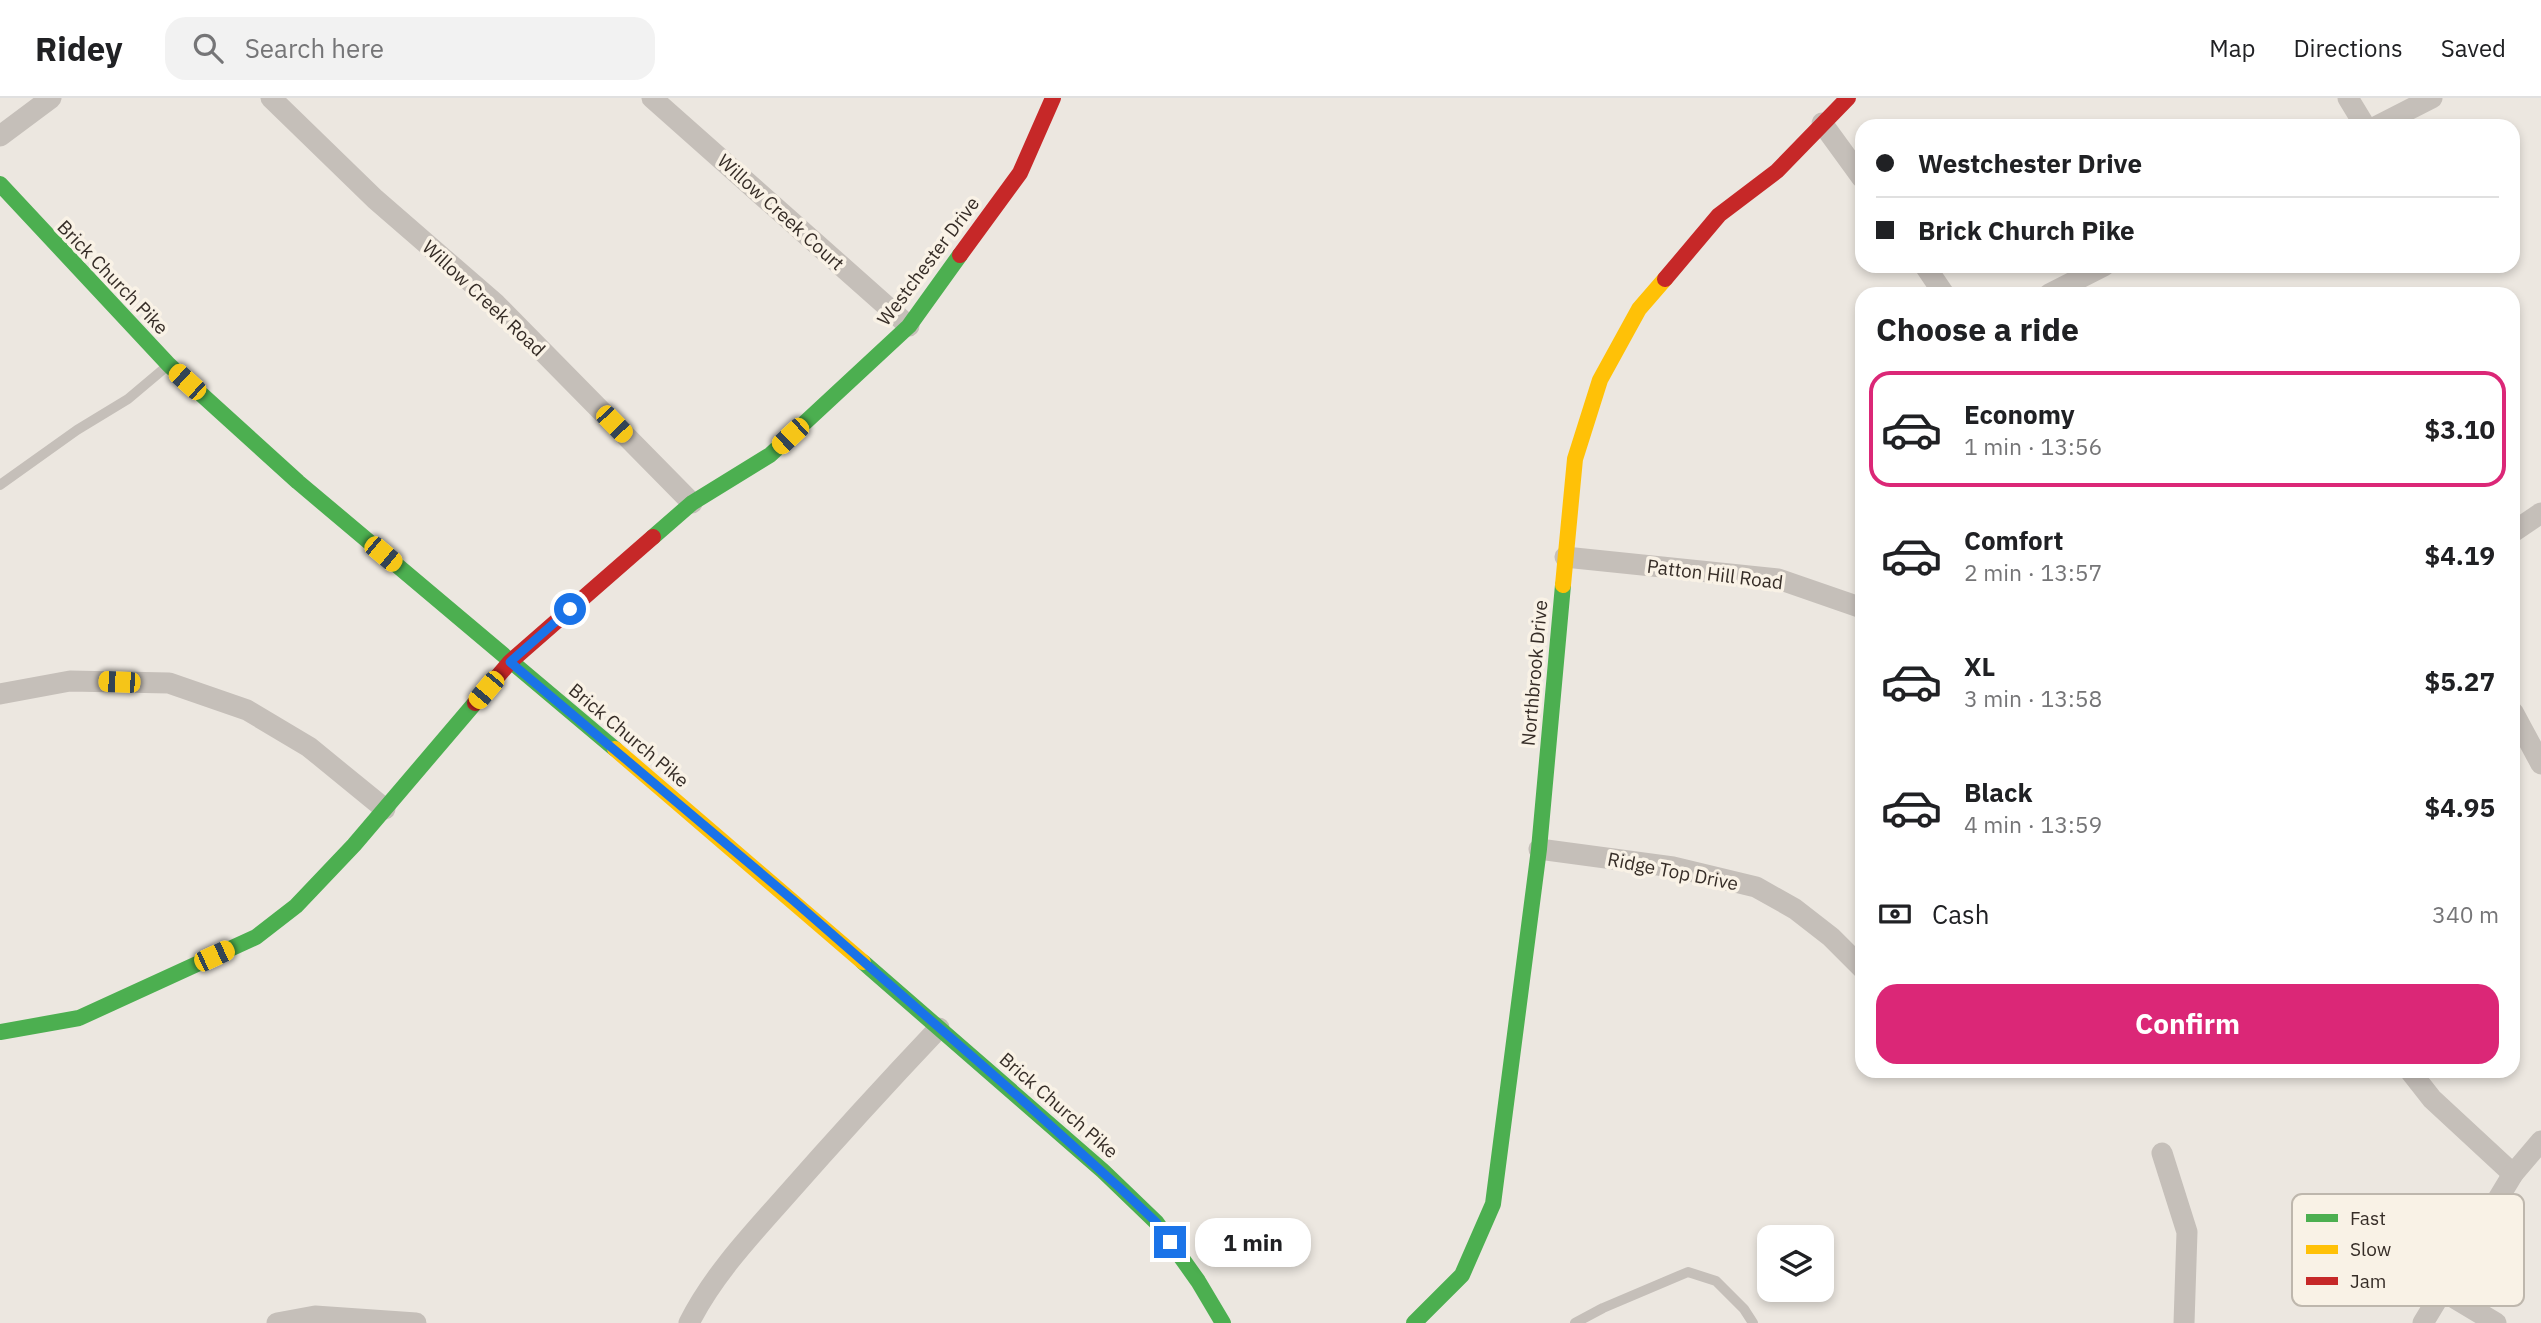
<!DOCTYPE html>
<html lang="en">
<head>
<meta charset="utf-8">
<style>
	:root { --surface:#fff; --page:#f2f2f2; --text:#202124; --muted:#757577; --line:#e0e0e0; --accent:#db2777 }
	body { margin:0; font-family:"IBM Plex Sans",sans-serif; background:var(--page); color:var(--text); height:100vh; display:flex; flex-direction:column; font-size:26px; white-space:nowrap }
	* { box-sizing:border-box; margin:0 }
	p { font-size:23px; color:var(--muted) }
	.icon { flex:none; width:38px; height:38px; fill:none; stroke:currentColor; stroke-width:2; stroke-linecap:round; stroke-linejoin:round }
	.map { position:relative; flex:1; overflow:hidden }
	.sheet { position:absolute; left:1855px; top:189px; width:665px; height:791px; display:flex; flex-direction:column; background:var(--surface); border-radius:21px; box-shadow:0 4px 10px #0003 }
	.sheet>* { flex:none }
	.top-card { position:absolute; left:1855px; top:21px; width:665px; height:154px; border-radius:21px; box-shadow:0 4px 10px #0003; display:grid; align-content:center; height:154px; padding:0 21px; background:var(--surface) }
	.controls { position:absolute; left:1757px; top:1127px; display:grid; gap:14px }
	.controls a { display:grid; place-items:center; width:77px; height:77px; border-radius:14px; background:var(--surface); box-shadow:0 4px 10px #0003; font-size:35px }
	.end { position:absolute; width:32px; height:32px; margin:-16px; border:9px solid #1a73e8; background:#fff; box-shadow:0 0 0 4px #fff }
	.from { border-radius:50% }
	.bubble { position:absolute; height:49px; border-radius:21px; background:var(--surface); box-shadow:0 4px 10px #0003; font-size:23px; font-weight:700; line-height:49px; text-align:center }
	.car { position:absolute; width:21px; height:42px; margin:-21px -10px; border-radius:9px; box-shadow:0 0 5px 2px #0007; background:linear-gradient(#f5c518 24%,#345 0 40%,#f5c518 0 76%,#345 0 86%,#f5c518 0) }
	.top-card b { display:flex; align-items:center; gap:24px; height:66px; font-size:26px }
	.top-card b+b { border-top:2px solid var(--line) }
	.top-card i { width:18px; height:18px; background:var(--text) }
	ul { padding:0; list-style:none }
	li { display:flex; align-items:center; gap:21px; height:116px; margin:0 14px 10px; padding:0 7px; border:4px solid transparent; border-radius:21px }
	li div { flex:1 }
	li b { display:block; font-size:26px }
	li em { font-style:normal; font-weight:700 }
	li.active { border-color:var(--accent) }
	li>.icon { width:63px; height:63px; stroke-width:1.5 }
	h2 { padding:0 21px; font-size:32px; line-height:84px }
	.pay { display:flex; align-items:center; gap:18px; height:77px; padding:0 21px; font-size:26px }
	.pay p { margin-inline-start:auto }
	.button { display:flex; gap:14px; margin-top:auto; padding:14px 21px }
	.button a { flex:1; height:80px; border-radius:21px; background:var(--accent); color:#fff; font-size:28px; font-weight:700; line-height:80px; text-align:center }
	header { display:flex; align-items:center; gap:42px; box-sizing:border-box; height:98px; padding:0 35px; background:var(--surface); border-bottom:2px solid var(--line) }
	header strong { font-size:33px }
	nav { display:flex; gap:38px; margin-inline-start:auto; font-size:24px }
	.search { width:490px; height:63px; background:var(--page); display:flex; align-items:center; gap:18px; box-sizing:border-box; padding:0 24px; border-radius:21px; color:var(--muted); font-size:26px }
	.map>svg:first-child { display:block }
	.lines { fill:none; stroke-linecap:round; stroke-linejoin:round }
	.lane { stroke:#c5bfb9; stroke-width:10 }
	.street { stroke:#c5bfb9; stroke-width:21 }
	.fast { stroke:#4caf50; stroke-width:16 }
	.slow { stroke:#ffc107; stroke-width:16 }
	.jam { stroke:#c62828; stroke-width:16 }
	.route { stroke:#1a73e8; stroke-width:9 }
	.labels { text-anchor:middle; stroke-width:7; stroke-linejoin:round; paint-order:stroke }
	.street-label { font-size:19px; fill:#362d27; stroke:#f9f2e6 }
	.key { fill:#f9f2e6; stroke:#beb7ad; stroke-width:2 }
	.key-label { font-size:19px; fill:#362d27 }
</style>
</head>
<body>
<header>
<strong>Ridey</strong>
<div class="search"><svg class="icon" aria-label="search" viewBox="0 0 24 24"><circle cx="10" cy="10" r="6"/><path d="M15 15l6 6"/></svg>Search here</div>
<nav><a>Map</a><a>Directions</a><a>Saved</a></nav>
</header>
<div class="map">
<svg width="2541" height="1225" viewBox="0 0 2541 1225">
	<rect width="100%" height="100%" fill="#ece7e0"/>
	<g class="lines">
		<!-- lane -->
		<g class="lane">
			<polyline points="0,387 77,332 128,301 166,269"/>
			<polyline points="1575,1225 1603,1210 1688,1174 1716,1183 1744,1211 1753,1225"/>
		</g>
		<!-- street -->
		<g class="street">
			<polyline points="271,0 375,101 496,206 692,405"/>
			<polyline points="652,0 909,228"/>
			<polyline points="2348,0 2365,28"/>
			<polyline points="1822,25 1862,80"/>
			<polyline points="2377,28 2432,0"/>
			<polyline points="0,38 51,0"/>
			<polyline points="1925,168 1944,196"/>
			<polyline points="2049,196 2104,168"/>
			<polyline points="2513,434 2541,415"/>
			<polyline points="1565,459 1778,481 1862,510"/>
			<polyline points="0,596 70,583 169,585 247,612 309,649 385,711"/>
			<polyline points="2513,614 2541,666"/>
			<polyline points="1539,751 1673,769 1756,789 1795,811 1831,839 1862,870"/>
			<polyline points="2410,973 2432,1001 2513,1076"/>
			<polyline points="2162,1055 2187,1134 2184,1225"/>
			<polyline points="2441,1192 2496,1225"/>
			<polyline points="277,1225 315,1218 416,1225"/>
			<path d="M689 1225C712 1179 749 1139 783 1101 834 1043 886 986 939 930"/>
			<polyline points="2423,1225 2513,1076 2541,1043"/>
		</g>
		<!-- fast -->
		<g class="fast">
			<polyline points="0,86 169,267 298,384 615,651"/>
			<polyline points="653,439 692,405 770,357 909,228 960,157"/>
			<polyline points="863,864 1103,1073 1156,1124 1198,1183 1223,1225"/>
			<polyline points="0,934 79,920 256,839 296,808 354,747 475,605"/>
			<polyline points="1414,1225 1462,1177 1493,1106 1539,751 1563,487"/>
		</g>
		<!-- slow -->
		<g class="slow">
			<polyline points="1563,487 1575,361 1600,282 1639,211 1665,181"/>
			<polyline points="615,651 863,864"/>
		</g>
		<!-- jam -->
		<g class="jam">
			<polyline points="960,157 1020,75 1053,0"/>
			<polyline points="1665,181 1719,117 1777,73 1848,0"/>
			<polyline points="475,605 510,564 653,439"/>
		</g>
	</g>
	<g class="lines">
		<!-- route -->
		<polyline class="route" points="570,511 510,564 794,803 1021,1001 1120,1090 1156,1124 1170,1144"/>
	</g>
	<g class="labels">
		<!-- street labels -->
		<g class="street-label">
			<text transform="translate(781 114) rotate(42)" y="7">Willow Creek Court</text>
			<text transform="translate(928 163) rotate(-53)" y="7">Westchester Drive</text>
			<text transform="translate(113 179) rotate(46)" y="7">Brick Church Pike</text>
			<text transform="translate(484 200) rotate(43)" y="7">Willow Creek Road</text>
			<text transform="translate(1715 476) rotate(7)" y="7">Patton Hill Road</text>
			<text transform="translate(1534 575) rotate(-85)" y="7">Northbrook Drive</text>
			<text transform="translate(629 637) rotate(40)" y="7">Brick Church Pike</text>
			<text transform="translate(1673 773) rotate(11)" y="7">Ridge Top Drive</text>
			<text transform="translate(1059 1007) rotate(41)" y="7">Brick Church Pike</text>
		</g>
	</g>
	<!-- legend -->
	<rect x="2292" y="1096" width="232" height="112" rx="10" class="key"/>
	<rect x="2306" y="1116" width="32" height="8" fill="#4caf50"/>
	<rect x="2306" y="1147" width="32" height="9" fill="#ffc107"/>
	<rect x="2306" y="1179" width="32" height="8" fill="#c62828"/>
	<g class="key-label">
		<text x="2350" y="1127">Fast</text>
		<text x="2350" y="1158">Slow</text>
		<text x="2350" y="1190">Jam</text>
	</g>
</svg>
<div class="controls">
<a><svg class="icon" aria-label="layers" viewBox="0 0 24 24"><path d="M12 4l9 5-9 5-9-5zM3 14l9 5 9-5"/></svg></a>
</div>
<i class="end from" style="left:570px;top:511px"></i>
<i class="end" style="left:1170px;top:1144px"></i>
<div class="bubble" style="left:1195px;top:1120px;width:116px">1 min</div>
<i class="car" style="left:187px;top:284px;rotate:312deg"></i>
<i class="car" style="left:614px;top:326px;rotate:136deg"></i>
<i class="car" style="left:790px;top:338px;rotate:227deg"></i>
<i class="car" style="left:383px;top:456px;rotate:130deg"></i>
<i class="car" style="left:119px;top:584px;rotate:272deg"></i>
<i class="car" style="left:486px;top:592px;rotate:220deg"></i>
<i class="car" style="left:214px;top:858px;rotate:65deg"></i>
<div class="top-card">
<b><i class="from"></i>Westchester Drive</b>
<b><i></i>Brick Church Pike</b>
</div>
<section class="sheet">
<h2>Choose a ride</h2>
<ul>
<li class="active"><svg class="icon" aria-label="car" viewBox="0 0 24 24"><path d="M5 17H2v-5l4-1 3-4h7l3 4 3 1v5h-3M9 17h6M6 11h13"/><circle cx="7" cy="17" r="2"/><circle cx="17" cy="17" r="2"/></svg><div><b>Economy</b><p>1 min · 13:56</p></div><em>$3.10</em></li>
<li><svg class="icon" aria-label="car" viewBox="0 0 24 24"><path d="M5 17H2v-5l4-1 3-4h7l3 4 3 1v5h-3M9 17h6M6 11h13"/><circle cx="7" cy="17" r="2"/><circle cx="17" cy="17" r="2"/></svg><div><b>Comfort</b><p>2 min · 13:57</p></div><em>$4.19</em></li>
<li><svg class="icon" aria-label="car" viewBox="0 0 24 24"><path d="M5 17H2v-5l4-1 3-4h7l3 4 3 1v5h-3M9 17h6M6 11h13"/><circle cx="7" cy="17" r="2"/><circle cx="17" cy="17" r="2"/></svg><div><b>XL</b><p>3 min · 13:58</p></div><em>$5.27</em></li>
<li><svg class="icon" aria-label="car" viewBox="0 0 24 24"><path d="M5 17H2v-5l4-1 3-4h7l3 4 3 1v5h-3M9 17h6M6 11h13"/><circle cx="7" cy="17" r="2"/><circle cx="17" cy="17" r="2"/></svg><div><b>Black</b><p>4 min · 13:59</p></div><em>$4.95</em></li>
</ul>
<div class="pay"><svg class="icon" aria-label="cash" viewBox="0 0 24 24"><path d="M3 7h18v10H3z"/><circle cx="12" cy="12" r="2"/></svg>Cash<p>340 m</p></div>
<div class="button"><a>Confirm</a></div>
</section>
</div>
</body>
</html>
